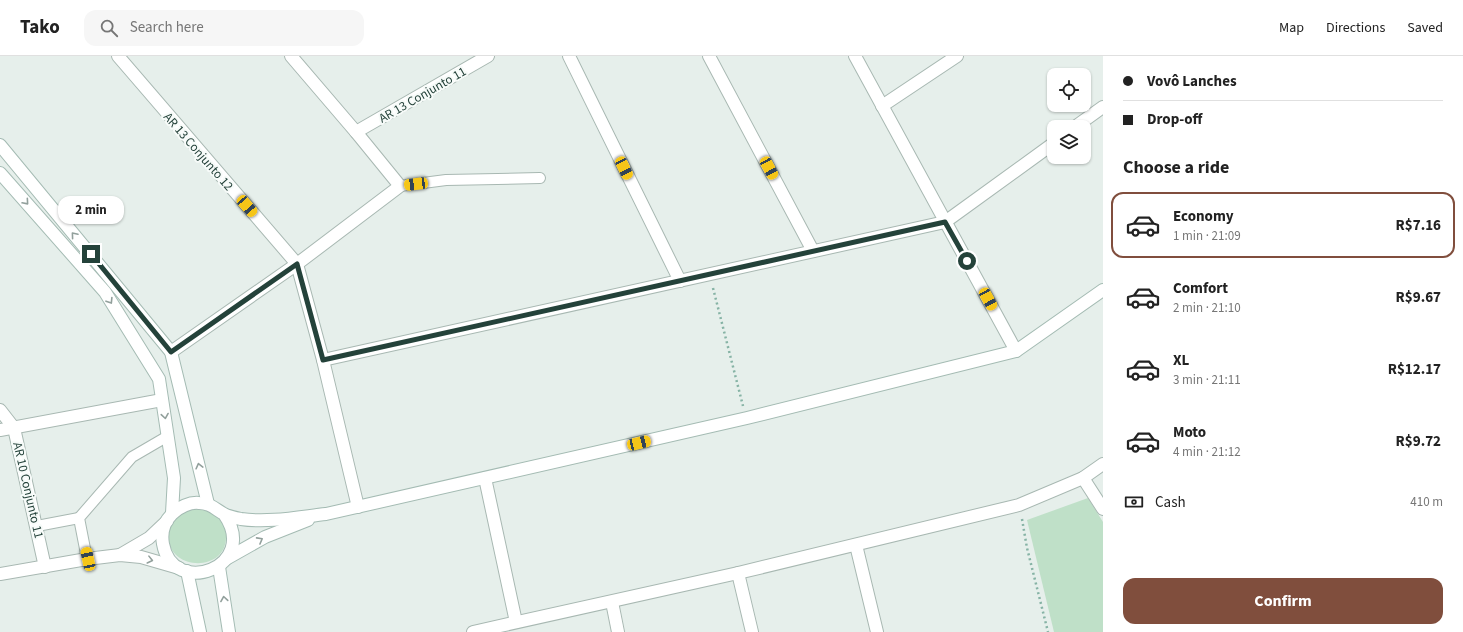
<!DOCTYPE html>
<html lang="en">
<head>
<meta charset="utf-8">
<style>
	:root { --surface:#fff; --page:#f6f6f6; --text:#222; --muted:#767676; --line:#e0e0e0; --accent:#804e3d }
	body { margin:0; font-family:"Source Sans 3",sans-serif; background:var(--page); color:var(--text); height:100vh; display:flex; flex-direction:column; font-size:15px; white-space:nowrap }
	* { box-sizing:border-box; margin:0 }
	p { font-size:13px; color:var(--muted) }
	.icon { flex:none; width:22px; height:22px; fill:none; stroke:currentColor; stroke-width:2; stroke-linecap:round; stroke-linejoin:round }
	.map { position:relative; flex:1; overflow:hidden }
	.panel { display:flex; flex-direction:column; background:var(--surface); width:360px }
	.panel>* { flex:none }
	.banner { display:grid; align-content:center; height:88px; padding:0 20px; background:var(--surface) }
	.tools { position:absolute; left:1047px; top:12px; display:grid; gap:8px }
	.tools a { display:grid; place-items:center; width:44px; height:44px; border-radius:8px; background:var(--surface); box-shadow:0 1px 3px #0004; font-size:20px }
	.end { position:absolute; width:18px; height:18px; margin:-9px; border:5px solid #24423a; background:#fff; box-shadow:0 0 0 2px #fff }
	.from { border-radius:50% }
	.bubble { position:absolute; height:28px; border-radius:12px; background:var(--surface); box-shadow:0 1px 3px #0004; font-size:13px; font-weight:700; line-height:28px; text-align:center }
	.car { position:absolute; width:12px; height:24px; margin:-12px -6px; border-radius:5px; box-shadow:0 0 3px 1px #0007; background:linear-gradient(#f5c518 24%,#345 0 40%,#f5c518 0 76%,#345 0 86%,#f5c518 0) }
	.banner b { display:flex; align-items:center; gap:14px; height:38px; font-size:15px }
	.banner b+b { border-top:1px solid var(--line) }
	.banner i { width:10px; height:10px; background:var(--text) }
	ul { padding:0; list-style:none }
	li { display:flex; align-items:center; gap:12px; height:66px; margin:0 8px 6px; padding:0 12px; border:2px solid transparent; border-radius:12px }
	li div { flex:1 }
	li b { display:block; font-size:15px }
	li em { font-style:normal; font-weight:700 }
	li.on { border-color:var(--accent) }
	li>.icon { width:36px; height:36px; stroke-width:1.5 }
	h2 { padding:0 20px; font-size:18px; line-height:48px }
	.pay { display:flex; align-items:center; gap:10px; height:44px; padding:0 20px; font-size:15px }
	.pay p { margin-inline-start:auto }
	.cta { display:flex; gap:8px; margin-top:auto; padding:8px 20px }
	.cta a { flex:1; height:46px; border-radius:12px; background:var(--accent); color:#fff; font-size:16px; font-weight:700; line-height:46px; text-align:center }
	header { display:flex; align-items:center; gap:24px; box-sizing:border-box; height:56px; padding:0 20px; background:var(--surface); border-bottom:1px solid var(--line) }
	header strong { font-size:19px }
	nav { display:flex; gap:22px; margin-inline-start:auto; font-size:14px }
	.search { width:280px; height:36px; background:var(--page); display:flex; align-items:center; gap:10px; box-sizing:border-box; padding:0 14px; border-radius:12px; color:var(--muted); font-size:15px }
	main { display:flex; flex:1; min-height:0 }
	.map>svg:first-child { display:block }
	.green { fill:#bfe0c8 }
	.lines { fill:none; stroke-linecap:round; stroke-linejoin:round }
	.lane-casing { stroke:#a8b8b2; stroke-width:12 }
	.street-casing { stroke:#a8b8b2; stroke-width:14 }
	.secondary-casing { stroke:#a4bbb3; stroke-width:14 }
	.path { stroke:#86b3a5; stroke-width:2.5; stroke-dasharray:2 3; stroke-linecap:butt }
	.lane { stroke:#fff; stroke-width:10 }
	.street { stroke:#fff; stroke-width:12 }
	.secondary { stroke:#fff; stroke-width:12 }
	.oneway { stroke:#92a09c }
	.route { stroke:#24423a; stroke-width:5 }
	.labels { text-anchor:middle; stroke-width:4; stroke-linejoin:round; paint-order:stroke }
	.street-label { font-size:13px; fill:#24423a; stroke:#f7fbf9 }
</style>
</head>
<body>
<header>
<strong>Tako</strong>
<div class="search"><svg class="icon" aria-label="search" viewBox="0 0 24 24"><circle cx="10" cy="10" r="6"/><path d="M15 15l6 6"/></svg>Search here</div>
<nav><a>Map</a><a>Directions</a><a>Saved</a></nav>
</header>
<main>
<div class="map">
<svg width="1103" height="576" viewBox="0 0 1103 576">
	<rect width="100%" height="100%" fill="#e6efeb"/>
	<!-- green -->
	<g class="green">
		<polygon points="1088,442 1103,466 1103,576 1054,576 1027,464"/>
		<path d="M199 450C213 457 226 461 226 479 228 519 163 515 169 476 170 470 174 461 179 457 184 454 193 452 199 450Z"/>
	</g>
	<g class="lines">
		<!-- lane casing -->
		<g class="lane-casing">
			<g id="lane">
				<polyline points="400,130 446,124 540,122"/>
				<polyline points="37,470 79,462"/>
				<polyline points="87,503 79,462 132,401 168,380"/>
			</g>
		</g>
		<!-- street casing -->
		<g class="street-casing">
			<g id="street">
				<polyline points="118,0 297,208 323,304 358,451"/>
				<polyline points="569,0 680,225"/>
				<polyline points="709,0 813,195"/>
				<polyline points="855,0 1016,295"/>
				<polyline points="882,50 957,0"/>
				<polyline points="1075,71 1103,51"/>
				<polyline points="356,76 488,0"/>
				<polyline points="171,296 297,208 400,130 356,76 291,0"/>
				<polyline points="323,304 945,166 1054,87"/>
				<polyline points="0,354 14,372 45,511"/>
				<polyline points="0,374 162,344"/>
				<polyline points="485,422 516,566"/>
				<polyline points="1083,422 1103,453"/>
				<polyline points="856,489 877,576"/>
				<polyline points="120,499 149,482 167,465"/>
				<polyline points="738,517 752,576"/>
				<polyline points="0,518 87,503 120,499 141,501 179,512"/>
				<polyline points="612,546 618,576"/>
				<polyline points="473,576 738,517 1019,449 1083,422 1103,408"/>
			</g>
		</g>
		<!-- secondary casing -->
		<g class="secondary-casing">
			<g id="secondary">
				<polyline points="0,89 171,296 208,448"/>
				<polyline points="0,117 105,236 159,323 174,422 172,457"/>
				<path d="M224 458C261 511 173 543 163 488 161 477 164 466 172 458 179 451 190 446 199 447 210 447 215 453 224 458 228 460 236 462 241 463 268 467 299 461 326 458L747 362 1016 295 1103 234"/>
				<polyline points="226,503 265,481 308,464"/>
				<polyline points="219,511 229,576"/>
				<polyline points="187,515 200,576"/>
			</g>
		</g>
		<!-- path -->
		<g class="path">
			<polyline points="713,232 743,350"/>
			<polyline points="1022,463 1027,492 1048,576"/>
		</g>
		<!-- lane -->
		<use href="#lane" class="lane"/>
		<!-- street -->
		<use href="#street" class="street"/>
		<!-- secondary -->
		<use href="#secondary" class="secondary"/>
	</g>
	<!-- one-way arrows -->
	<defs><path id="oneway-chevron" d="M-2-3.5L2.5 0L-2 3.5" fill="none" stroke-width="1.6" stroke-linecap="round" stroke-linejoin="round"/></defs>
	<g class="oneway">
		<use href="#oneway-chevron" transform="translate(26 146) rotate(49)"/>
		<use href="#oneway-chevron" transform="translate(74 179) rotate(-130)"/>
		<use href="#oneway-chevron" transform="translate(110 245) rotate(58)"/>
		<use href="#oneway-chevron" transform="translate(165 360) rotate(81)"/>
		<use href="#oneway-chevron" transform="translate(199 410) rotate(-104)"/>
		<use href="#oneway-chevron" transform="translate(260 484) rotate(-29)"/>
		<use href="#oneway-chevron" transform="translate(150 504) rotate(14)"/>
		<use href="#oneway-chevron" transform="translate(224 543) rotate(-99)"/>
	</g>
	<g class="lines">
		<!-- route -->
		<polyline class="route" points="91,198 171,296 297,208 323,304 945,166 967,205"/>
	</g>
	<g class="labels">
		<!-- street labels -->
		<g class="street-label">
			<text transform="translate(422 38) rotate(-30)" y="5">AR 13 Conjunto 11</text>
			<text transform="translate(199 95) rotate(49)" y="5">AR 13 Conjunto 12</text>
			<text transform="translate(29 434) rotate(77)" y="5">AR 10 Conjunto 11</text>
		</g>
	</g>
</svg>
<div class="tools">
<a><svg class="icon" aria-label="locate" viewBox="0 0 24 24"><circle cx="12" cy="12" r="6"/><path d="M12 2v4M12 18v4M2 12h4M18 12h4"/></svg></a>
<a><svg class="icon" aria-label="layers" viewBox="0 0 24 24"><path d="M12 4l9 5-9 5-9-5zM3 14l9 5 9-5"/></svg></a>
</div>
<i class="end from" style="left:967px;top:205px"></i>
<i class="end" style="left:91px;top:198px"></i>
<div class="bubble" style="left:58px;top:140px;width:66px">2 min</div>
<i class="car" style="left:624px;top:112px;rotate:154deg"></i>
<i class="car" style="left:769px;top:112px;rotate:152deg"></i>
<i class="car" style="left:416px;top:128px;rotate:263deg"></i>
<i class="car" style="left:247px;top:150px;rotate:139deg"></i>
<i class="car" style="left:988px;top:243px;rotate:151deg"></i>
<i class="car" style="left:639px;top:387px;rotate:77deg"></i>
<i class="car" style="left:88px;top:503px;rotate:348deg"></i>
</div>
<section class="panel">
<div class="banner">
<b><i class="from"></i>Vovô Lanches</b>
<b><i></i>Drop-off</b>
</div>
<h2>Choose a ride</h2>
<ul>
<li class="on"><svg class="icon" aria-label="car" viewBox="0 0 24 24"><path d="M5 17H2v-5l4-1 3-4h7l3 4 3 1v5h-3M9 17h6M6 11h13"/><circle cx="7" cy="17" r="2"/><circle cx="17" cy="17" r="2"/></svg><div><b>Economy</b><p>1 min · 21:09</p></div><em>R$7.16</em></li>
<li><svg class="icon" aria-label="car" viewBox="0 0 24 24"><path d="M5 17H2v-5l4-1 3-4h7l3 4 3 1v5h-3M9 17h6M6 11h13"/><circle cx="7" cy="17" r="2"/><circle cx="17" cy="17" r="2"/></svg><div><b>Comfort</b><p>2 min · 21:10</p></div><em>R$9.67</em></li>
<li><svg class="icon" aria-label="car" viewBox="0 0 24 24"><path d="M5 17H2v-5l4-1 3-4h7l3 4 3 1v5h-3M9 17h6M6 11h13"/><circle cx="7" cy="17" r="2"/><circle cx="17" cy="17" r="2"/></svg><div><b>XL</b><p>3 min · 21:11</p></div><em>R$12.17</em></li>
<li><svg class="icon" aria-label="car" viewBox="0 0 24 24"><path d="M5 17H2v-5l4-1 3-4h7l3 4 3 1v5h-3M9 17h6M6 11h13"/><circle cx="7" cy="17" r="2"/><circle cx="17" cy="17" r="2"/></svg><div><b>Moto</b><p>4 min · 21:12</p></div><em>R$9.72</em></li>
</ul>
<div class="pay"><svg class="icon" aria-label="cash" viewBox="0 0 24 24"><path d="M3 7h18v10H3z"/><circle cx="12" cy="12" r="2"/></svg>Cash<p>410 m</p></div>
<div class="cta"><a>Confirm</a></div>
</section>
</main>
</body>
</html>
